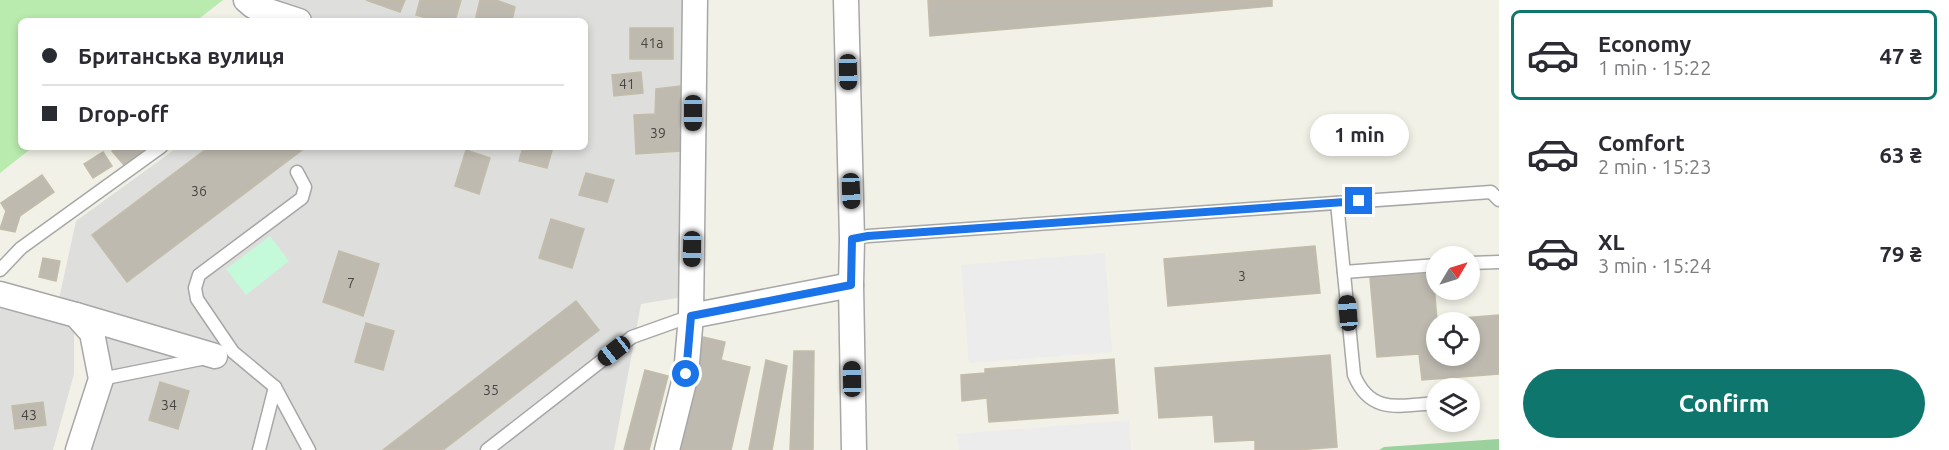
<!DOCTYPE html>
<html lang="en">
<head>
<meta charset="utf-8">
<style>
	:root { --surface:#fff; --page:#f7f7f7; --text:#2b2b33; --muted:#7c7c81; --line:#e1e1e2; --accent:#0f766e }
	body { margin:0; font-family:Ubuntu,sans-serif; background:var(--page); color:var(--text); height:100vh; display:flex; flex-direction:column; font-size:22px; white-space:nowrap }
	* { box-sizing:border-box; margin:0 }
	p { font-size:20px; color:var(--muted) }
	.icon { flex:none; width:33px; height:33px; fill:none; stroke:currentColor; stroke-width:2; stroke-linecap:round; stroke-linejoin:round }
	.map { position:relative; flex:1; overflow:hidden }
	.panel { display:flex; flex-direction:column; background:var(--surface); width:450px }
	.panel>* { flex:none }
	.banner { position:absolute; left:18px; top:18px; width:570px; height:132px; border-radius:9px; box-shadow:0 3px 9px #0003; display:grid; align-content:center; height:132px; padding:0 24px; background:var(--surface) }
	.needle { width:39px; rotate:52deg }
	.buttons { position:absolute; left:1426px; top:246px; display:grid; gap:12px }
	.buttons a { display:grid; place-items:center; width:54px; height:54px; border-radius:50%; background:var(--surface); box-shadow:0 3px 9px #0003; font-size:30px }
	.end { position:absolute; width:27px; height:27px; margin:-14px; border:8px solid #1a73e8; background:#fff; box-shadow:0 0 0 3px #fff }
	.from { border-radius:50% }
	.bubble { position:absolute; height:42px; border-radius:21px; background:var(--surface); box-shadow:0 3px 9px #0003; font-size:20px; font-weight:700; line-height:42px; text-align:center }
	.car { position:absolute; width:18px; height:36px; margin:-18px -9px; border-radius:8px; box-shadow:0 0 4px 2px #0007; background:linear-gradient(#222 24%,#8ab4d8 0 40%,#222 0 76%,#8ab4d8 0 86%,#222 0) }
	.banner b { display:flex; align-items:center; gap:21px; height:57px; font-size:22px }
	.banner b+b { border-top:2px solid var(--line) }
	.banner i { width:15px; height:15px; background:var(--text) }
	ul { padding:10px 0 0; list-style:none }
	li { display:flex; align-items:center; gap:18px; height:90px; margin:0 12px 9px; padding:0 12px; border:3px solid transparent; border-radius:9px }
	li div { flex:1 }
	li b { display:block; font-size:22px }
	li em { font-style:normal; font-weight:700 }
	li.on { border-color:var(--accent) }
	li>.icon { width:54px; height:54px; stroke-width:1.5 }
	.action { display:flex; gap:12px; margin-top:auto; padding:12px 24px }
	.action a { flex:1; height:69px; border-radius:36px; background:var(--accent); color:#fff; font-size:24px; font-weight:700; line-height:69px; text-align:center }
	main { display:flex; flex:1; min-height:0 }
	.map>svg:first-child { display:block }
	.residential { fill:#dededd }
	.grass { fill:#b8ebad }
	.forest { fill:#9bd19c }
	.park { fill:#c4fad9 }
	.parking { fill:#ececec }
	.building { fill:#bebab0; stroke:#c3bca9; stroke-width:1.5; fill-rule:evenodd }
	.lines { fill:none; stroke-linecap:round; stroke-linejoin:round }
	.service-casing { stroke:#a7a7a7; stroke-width:15 }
	.minor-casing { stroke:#a7a7a7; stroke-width:27 }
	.service { stroke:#fff; stroke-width:12 }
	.minor { stroke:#fff; stroke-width:24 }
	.route { stroke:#1a73e8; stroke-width:8 }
	.labels { text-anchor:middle; stroke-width:4.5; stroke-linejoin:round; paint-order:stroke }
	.number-label { font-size:14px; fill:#484644 }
</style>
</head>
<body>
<main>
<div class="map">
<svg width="1499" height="450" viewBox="0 0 1499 450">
	<rect width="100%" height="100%" fill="#f1f1e7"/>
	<!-- residential -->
	<g class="residential">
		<polygon points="268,0 685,0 682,297 641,304 614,450 90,450 97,311 59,299 76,221 178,147 585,147 585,21 264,21"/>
		<polygon points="0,300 60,317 74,329 74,374 53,450 0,450"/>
	</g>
	<!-- grass -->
	<polygon class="grass" points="0,0 223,0 196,21 21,21 21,147 33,147 0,173"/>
	<!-- forest -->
	<polygon class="forest" points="1499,439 1499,450 1379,450 1384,447"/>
	<!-- park -->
	<polygon class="park" points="270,236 289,261 246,295 226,269"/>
	<!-- parking -->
	<g class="parking">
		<polygon points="1105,253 1112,352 969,363 961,265"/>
		<polygon points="1129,420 1131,450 959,450 957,434"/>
	</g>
	<!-- building -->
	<g class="building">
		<polygon points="366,0 405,0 400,12"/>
		<polygon points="420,0 461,0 455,21 436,21 416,15"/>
		<polygon points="480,0 496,0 515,7 512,21 475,21"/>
		<polygon points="928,0 1272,0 1272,6 930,36"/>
		<rect x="630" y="28" width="43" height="31"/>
		<polygon points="641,72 643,93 614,96 612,75"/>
		<polygon points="680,86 681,151 636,154 634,115 655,114 656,89"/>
		<polygon points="117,147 147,147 124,165 112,151"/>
		<polygon points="209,147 306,147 127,282 92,235"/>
		<polygon points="523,147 553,147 547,168 519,161"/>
		<polygon points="466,150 490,158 479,194 455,186"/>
		<polygon points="103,152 112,166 93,178 84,164"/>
		<polygon points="586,173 614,180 607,202 579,195"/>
		<polygon points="42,175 54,192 20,216 15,232 0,229 6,211 1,203"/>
		<polygon points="551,219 584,229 572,268 539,258"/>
		<polygon points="1315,246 1320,293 1168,306 1164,259"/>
		<polygon points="339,251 379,264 363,316 323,302"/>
		<polygon points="43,258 60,261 56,281 39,277"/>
		<path d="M1433 273 1437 320 1499 315V374L1422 380 1419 354 1377 357 1370 278ZM1437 322H1470V356H1437Z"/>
		<polygon points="576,301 599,330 443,450 383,450"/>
		<polygon points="366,323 394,331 383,370 355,362"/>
		<polygon points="703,337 725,342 721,360 750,367 731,450 677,450"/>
		<polygon points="794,351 814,351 813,450 790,450"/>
		<polygon points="1330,355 1337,447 1296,450 1255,450 1255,440 1215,442 1213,415 1159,418 1155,368"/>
		<polygon points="1114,359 1118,413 989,422 987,398 962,401 961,375 985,373 985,369"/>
		<polygon points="766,360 787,366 772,450 749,450"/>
		<polygon points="645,370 668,376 649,450 624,450"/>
		<polygon points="160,382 189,391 178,429 149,420"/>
		<polygon points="43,402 46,425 15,429 12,406"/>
	</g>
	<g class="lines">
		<!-- service casing -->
		<g class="service-casing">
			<g id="service">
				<polyline points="297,172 305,187 302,198 199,275 195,288 197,299 233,352 275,387 309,450"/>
				<path d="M1337 203 1354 375C1371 416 1401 405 1437 403"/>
				<polyline points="852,239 868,236 1491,192 1499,200"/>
				<polyline points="1470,263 1499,262"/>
				<polyline points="0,270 21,248 161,147"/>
				<polyline points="1344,272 1437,265"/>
				<polyline points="101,379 206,358"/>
				<polyline points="259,450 275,387"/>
				<polyline points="487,450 632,337 691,316"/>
			</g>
		</g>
		<!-- minor casing -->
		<g class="minor-casing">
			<g id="minor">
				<polyline points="246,0 253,6 299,21"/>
				<polyline points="846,0 852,239 851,285 854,450"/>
				<polyline points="0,294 76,315 92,333 101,379 78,450"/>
				<polyline points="76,315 215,356"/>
				<polyline points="691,316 851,285"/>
				<polyline points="667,450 686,374 691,316 695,0"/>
			</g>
		</g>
		<!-- service -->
		<use href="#service" class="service"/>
		<!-- minor -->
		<use href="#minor" class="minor"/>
	</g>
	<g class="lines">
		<!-- route -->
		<polyline class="route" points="686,374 691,316 851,285 852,239 868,236 1359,201"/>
	</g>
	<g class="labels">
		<!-- number labels -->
		<g class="number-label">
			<text x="652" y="48">41а</text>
			<text x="627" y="89">41</text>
			<text x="658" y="138">39</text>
			<text x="199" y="196">36</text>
			<text x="1242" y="281">3</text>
			<text x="351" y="288">7</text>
			<text x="491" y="395">35</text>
			<text x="169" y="410">34</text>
			<text x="29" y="420">43</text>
		</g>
	</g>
</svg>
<div class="buttons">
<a><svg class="needle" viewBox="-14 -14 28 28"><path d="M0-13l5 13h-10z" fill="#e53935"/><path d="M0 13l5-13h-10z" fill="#7c7c81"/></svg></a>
<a><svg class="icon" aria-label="locate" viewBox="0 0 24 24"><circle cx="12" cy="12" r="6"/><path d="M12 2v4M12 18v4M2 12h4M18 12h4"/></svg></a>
<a><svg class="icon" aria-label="layers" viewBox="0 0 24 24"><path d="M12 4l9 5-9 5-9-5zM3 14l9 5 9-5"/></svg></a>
</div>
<i class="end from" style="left:686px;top:374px"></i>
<i class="end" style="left:1359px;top:201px"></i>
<div class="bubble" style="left:1310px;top:114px;width:99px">1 min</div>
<i class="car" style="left:848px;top:72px;rotate:179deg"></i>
<i class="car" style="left:693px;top:113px;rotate:180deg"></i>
<i class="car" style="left:851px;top:191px;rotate:178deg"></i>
<i class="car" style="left:692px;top:249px;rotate:181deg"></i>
<i class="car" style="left:1348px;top:313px;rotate:355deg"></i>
<i class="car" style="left:614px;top:351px;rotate:232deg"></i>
<i class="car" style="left:852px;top:379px;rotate:359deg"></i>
<div class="banner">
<b><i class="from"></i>Британська вулиця</b>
<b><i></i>Drop-off</b>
</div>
</div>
<section class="panel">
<ul>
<li class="on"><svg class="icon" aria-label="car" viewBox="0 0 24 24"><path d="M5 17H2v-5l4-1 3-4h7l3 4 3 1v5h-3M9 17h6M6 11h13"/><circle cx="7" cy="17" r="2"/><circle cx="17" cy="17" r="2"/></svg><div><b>Economy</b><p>1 min · 15:22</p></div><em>47 ₴</em></li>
<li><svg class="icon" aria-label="car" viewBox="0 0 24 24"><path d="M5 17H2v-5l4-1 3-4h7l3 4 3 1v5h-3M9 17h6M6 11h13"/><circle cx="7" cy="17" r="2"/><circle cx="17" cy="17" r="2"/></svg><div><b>Comfort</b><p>2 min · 15:23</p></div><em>63 ₴</em></li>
<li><svg class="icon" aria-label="car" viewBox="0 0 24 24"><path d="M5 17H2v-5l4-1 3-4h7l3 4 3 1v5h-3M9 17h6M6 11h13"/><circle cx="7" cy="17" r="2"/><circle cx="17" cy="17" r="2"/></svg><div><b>XL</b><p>3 min · 15:24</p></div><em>79 ₴</em></li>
</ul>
<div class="action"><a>Confirm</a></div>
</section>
</main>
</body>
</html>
